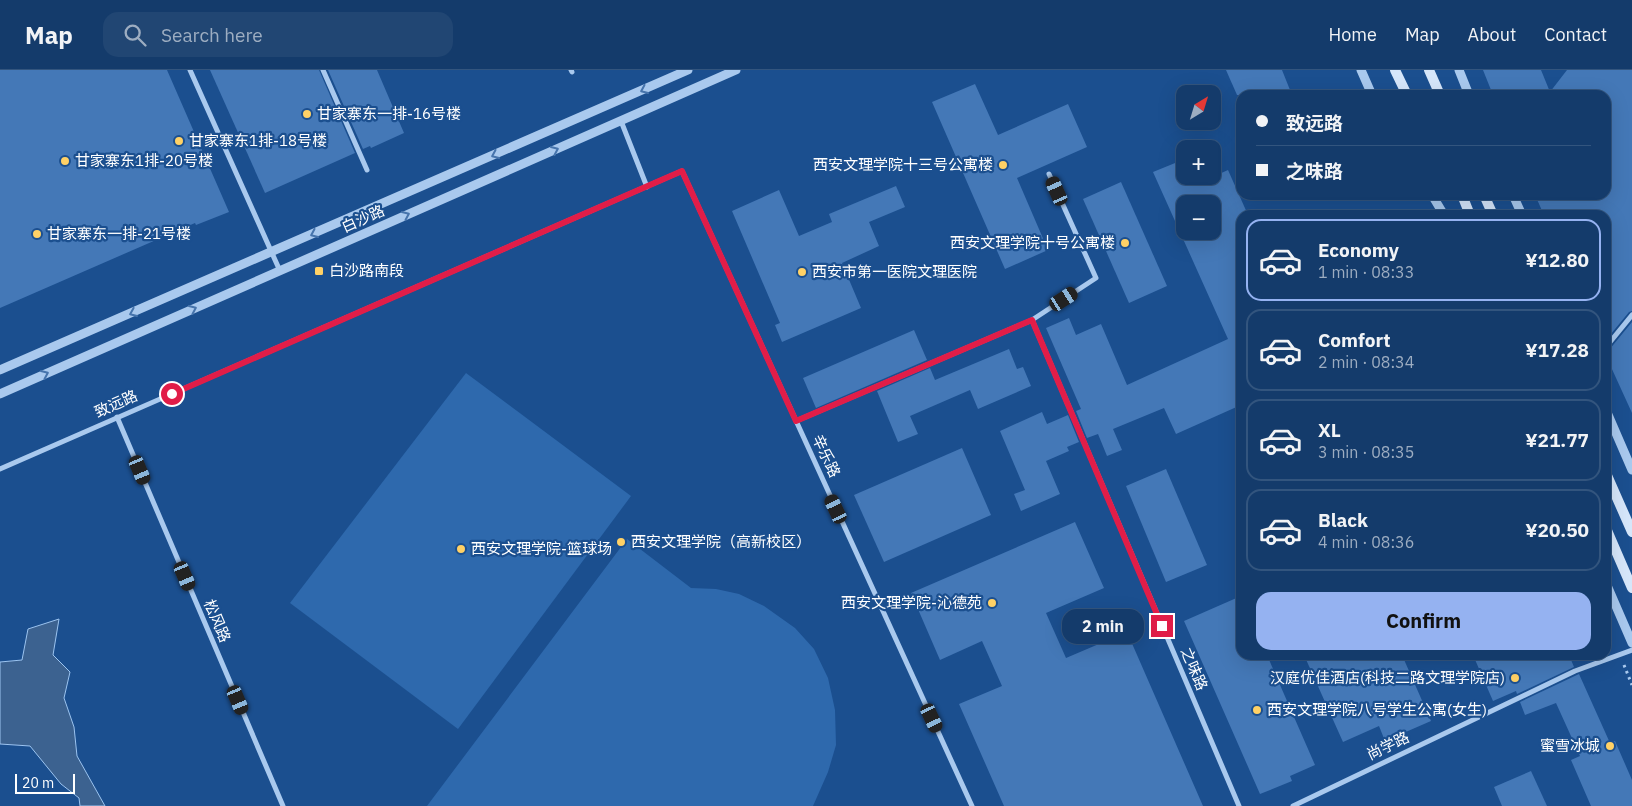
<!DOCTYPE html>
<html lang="en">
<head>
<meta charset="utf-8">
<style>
	:root { --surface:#143b6b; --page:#214673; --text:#f1f3f6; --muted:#9dadc1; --line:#33557e; --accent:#95b2f1 }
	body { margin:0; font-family:"IBM Plex Sans","Noto Sans SC",sans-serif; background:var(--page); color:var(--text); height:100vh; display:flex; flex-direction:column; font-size:19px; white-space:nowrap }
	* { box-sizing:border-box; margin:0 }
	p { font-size:16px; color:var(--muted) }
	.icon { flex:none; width:28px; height:28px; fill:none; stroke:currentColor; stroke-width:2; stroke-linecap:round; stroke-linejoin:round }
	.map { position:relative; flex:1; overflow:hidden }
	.side { position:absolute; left:1236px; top:140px; width:375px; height:450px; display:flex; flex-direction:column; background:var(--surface); border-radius:15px; box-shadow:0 5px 20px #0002,0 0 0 1px var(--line) }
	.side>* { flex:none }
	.guide { position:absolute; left:1236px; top:20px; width:375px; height:110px; border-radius:15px; box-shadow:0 5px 20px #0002,0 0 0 1px var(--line); display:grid; align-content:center; height:110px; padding:0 20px; background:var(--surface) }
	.needle { width:32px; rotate:38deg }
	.fabs { position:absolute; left:1176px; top:15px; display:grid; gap:10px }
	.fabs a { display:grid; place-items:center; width:45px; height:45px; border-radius:10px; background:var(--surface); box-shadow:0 5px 20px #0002,0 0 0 1px var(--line); font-size:25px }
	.scale { position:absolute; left:15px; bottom:12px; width:60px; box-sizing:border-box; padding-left:5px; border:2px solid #fff; border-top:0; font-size:14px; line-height:18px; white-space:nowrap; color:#fff; -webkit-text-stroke:4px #1b4f8f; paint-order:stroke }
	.end { position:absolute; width:22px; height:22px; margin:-11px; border:6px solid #e11d48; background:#fff; box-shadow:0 0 0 2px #fff }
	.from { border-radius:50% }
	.bubble { position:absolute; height:35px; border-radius:15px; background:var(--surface); box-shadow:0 5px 20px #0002,0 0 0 1px var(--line); font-size:16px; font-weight:700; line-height:35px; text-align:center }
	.car { position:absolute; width:15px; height:30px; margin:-15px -8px; border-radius:6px; box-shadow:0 0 4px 1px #0007; background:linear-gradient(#222 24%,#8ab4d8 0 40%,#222 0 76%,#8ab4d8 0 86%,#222 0) }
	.guide b { display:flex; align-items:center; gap:18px; height:48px; font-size:19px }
	.guide b+b { border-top:1px solid var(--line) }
	.guide i { width:12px; height:12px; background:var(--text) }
	ul { padding:9px 0 0; list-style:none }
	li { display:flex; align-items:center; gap:15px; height:82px; margin:0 10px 8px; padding:0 10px; border:2px solid var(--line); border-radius:15px }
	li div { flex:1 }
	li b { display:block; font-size:19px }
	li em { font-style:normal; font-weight:700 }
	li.selected { border-color:var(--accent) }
	li>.icon { width:45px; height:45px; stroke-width:1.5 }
	.action { display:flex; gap:10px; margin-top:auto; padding:10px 20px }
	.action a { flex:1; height:58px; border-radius:15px; background:var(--accent); color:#111; font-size:20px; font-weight:700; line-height:58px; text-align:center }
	header { display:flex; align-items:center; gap:30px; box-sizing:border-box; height:70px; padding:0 25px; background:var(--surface); border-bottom:1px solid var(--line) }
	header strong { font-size:24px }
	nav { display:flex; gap:28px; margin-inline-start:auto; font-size:18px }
	.search { width:350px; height:45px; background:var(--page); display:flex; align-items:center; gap:12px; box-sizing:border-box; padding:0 18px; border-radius:15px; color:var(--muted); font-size:19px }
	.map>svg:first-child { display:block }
	.green { fill:#2e69ad }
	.water { fill:#3c6290; stroke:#9cc4f0 }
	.building { fill:#4478b7; fill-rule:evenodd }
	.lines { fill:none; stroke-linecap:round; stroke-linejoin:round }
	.path { stroke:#a9c9ee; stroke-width:3; stroke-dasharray:2.5 4; stroke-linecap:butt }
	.minor { stroke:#a9c9ee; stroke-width:5 }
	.tertiary { stroke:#a9c9ee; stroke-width:9 }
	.secondary { stroke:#d6e6fa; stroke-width:10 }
	.oneway { stroke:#4674ac }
	.route { stroke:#e11d48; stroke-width:6 }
	.poi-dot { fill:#ffd166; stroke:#1b4f8f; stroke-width:2 }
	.labels { text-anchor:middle; stroke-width:4.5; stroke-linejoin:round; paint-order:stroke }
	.poi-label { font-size:15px; fill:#fff; stroke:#1b4f8f; text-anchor:start }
	.street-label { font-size:15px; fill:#fff; stroke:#1b4f8f }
</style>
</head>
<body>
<header>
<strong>Map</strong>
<div class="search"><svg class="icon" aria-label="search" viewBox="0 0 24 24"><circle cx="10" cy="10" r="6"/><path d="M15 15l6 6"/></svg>Search here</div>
<nav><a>Home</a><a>Map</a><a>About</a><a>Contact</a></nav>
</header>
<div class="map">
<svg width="1632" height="736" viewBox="0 0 1632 736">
	<rect width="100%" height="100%" fill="#1b4f8f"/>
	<!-- green -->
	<g class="green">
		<polygon points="466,303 631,426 458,659 290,533"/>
		<polygon points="627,469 691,518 716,519 739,524 764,536 795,558 814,579 828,608 835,640 836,675 828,702 813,736 427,736"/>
	</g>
	<!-- water -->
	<polygon class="water" points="59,549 53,585 70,602 64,628 74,657 77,686 105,736 80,736 79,728 61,714 30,676 0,674 0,592 22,590 28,559"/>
	<!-- building -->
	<g class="building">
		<polygon points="0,0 167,0 229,142 196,155 195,153 0,238"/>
		<polygon points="210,0 319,0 355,83 265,123"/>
		<polygon points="328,0 377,0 404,63 371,78 370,76 363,79"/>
		<polygon points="1226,0 1282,0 1292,25 1237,25"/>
		<polygon points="1483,0 1541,0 1550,22 1567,0 1632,0 1632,241 1629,242 1606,270 1606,145 1544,145 1535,125 1606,125 1606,25 1493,25"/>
		<polygon points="975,14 998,65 1068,34 1087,77 1017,108 1048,180 1005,199 932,32"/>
		<path d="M1180 91 1185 102V106H1187L1189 111 1201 106H1212V101L1215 100 1217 105 1228 100 1248 145H1241V335L1176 364 1164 338 1113 359 1122 380 1107 386 1098 364 1087 368 1076 341 1081 339 1046 258 1069 248 1076 265 1101 254 1127 315 1228 269 1153 102ZM1185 134H1212V161H1185Z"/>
		<polygon points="1121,112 1167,216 1129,233 1083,129"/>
		<polygon points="896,116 905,137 869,152 879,176 842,193 861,238 782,272 775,255 780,253 732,141 779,120 799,166 832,152 829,144"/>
		<polygon points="1632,252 1632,343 1606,286 1606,281 1609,280"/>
		<polygon points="914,260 927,290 816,338 803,308"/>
		<polygon points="1009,279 1017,299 1023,297 1031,316 978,339 970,320 910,346 918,364 898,372 877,321 930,298 935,310"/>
		<polygon points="1042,342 1047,354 1068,345 1079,372 1067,377 1069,381 1046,391 1060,424 1021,441 1014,424 1025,420 1000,361"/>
		<polygon points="962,378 991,445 884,492 854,425"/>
		<polygon points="1166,399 1207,495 1166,512 1126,416"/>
		<polygon points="1075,452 1104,518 1046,543 1066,588 1127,562 1203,736 1004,736 959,634 1002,616 982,571 940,590 911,523"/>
		<polygon points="1241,526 1241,585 1267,585 1315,695 1290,706 1292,711 1260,724 1184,551"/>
		<polygon points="1304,585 1402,585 1431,651 1385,671 1379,656 1343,672"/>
		<polygon points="1473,585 1569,585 1574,597 1517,624 1516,621 1493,631"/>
		<polygon points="1579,604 1610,673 1615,671 1632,710 1632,736 1591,736 1571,690 1580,686 1556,633 1525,645 1520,632"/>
		<polygon points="1531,701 1547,736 1502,736 1494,717"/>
	</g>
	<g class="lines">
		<!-- path -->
		<polyline class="path" points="1624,595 1632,615"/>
		<!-- minor -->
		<g class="minor">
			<polyline points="190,0 280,201"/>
			<polyline points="323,0 367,100"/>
			<polyline points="571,0 572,2"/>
			<polyline points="621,51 647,117"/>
			<polyline points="1032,250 1239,736"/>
			<polyline points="1606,277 1632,245"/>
			<polyline points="117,347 283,736"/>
			<polyline points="796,351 1032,250 1096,208 1049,104"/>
			<polyline points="0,399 682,101 972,736"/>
			<polyline points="1293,736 1575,601 1632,580"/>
		</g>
		<!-- tertiary -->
		<g class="tertiary">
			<polyline points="1361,0 1372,25"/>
			<polyline points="1459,0 1469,25"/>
			<polyline points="1432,125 1444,145"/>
			<polyline points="1513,125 1522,145"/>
			<polyline points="0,300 688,0"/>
			<polyline points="0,324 736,0"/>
			<polyline points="1606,340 1632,400"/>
			<polyline points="1606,513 1632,573"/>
		</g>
		<!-- secondary -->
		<g class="secondary">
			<polyline points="1395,0 1407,25"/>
			<polyline points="1429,0 1440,25"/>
			<polyline points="1462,125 1470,145"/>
			<polyline points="1484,125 1493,145"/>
			<polyline points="1606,403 1632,462"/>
			<polyline points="1606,458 1632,518"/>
		</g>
	</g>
	<!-- one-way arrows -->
	<defs><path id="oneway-chevron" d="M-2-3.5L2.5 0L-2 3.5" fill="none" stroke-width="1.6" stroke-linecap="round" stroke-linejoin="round" transform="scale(1.25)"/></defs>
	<g class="oneway">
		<use href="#oneway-chevron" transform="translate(644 20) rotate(156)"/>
		<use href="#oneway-chevron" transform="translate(555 80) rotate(-24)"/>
		<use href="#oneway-chevron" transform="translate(495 85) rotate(156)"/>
		<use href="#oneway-chevron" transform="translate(406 145) rotate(-24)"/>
		<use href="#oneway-chevron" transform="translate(314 164) rotate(156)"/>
		<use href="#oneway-chevron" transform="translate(193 239) rotate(-24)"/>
		<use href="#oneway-chevron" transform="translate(133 243) rotate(157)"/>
		<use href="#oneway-chevron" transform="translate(45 304) rotate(-24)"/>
	</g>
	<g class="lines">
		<!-- route -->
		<polyline class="route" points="172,324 682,101 796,351 1032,250 1162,556"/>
	</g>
	<!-- markers -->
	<g class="poi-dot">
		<circle cx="307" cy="44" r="5"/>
		<circle cx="179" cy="71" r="5"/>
		<circle cx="65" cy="91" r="5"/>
		<circle cx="1003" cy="95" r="5"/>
		<circle cx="37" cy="164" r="5"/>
		<circle cx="1125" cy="173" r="5"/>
		<rect x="314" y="196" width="10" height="10" rx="2.5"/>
		<circle cx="802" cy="202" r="5"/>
		<circle cx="621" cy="472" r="5"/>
		<circle cx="461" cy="479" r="5"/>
		<circle cx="992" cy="533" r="5"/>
		<circle cx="1515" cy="608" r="5"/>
		<circle cx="1257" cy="640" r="5"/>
		<circle cx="1610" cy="676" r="5"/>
	</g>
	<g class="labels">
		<!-- poi labels -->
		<g class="poi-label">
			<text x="317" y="49">甘家寨东一排-16号楼</text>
			<text x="189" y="76">甘家寨东1排-18号楼</text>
			<text x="75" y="96">甘家寨东1排-20号楼</text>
			<text x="993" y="100" text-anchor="end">西安文理学院十三号公寓楼</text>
			<text x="47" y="169">甘家寨东一排-21号楼</text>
			<text x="1115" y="178" text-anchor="end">西安文理学院十号公寓楼</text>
			<text x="329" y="206">白沙路南段</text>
			<text x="812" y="207">西安市第一医院文理医院</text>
			<text x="631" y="477">西安文理学院（高新校区）</text>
			<text x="471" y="484">西安文理学院-篮球场</text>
			<text x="982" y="538" text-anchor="end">西安文理学院-沁德苑</text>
			<text x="1505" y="613" text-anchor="end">汉庭优佳酒店(科技二路文理学院店)</text>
			<text x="1267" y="645">西安文理学院八号学生公寓(女生)</text>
			<text x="1600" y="681" text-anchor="end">蜜雪冰城</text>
		</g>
		<!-- street labels -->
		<g class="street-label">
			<text transform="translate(363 149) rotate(-24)" y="5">白沙路</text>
			<text transform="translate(116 334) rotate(-24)" y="5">致远路</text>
			<text transform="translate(826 386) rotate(65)" y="5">辛乐路</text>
			<text transform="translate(217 551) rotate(67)" y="5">松风路</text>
			<text transform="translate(1194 599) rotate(67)" y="5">之味路</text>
			<text transform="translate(1388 676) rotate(-26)" y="5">尚学路</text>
		</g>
	</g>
</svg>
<div class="fabs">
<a><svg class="needle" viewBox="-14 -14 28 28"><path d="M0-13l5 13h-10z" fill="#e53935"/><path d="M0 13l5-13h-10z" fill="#9dadc1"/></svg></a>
<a>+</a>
<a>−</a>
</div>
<div class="scale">20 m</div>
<i class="end from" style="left:172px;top:324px"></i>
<i class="end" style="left:1162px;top:556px"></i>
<div class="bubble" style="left:1062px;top:539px;width:82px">2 min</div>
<i class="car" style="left:1057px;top:121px;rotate:336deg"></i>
<i class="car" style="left:1064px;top:229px;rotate:57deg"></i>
<i class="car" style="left:140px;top:400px;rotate:157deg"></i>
<i class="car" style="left:836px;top:439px;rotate:335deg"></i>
<i class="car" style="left:185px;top:506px;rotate:157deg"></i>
<i class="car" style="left:238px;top:630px;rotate:157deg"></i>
<i class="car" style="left:932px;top:648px;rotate:155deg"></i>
<div class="guide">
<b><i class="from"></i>致远路</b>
<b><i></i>之味路</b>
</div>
<section class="side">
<ul>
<li class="selected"><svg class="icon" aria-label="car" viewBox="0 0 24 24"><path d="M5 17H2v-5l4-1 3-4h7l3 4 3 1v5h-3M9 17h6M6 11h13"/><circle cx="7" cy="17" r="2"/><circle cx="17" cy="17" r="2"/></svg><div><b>Economy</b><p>1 min · 08:33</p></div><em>¥12.80</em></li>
<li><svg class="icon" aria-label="car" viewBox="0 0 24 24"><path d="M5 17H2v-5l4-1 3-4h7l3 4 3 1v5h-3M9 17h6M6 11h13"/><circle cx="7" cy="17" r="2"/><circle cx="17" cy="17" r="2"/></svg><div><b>Comfort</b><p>2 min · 08:34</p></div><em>¥17.28</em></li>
<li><svg class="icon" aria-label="car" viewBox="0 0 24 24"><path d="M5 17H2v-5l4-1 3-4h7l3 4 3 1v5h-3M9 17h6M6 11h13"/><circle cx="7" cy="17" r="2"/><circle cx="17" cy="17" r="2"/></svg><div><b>XL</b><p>3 min · 08:35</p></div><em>¥21.77</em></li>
<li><svg class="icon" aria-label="car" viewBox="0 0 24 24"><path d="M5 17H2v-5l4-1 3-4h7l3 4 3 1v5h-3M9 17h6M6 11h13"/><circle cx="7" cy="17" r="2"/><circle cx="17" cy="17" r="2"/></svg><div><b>Black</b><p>4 min · 08:36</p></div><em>¥20.50</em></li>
</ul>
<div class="action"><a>Confirm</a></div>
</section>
</div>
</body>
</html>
